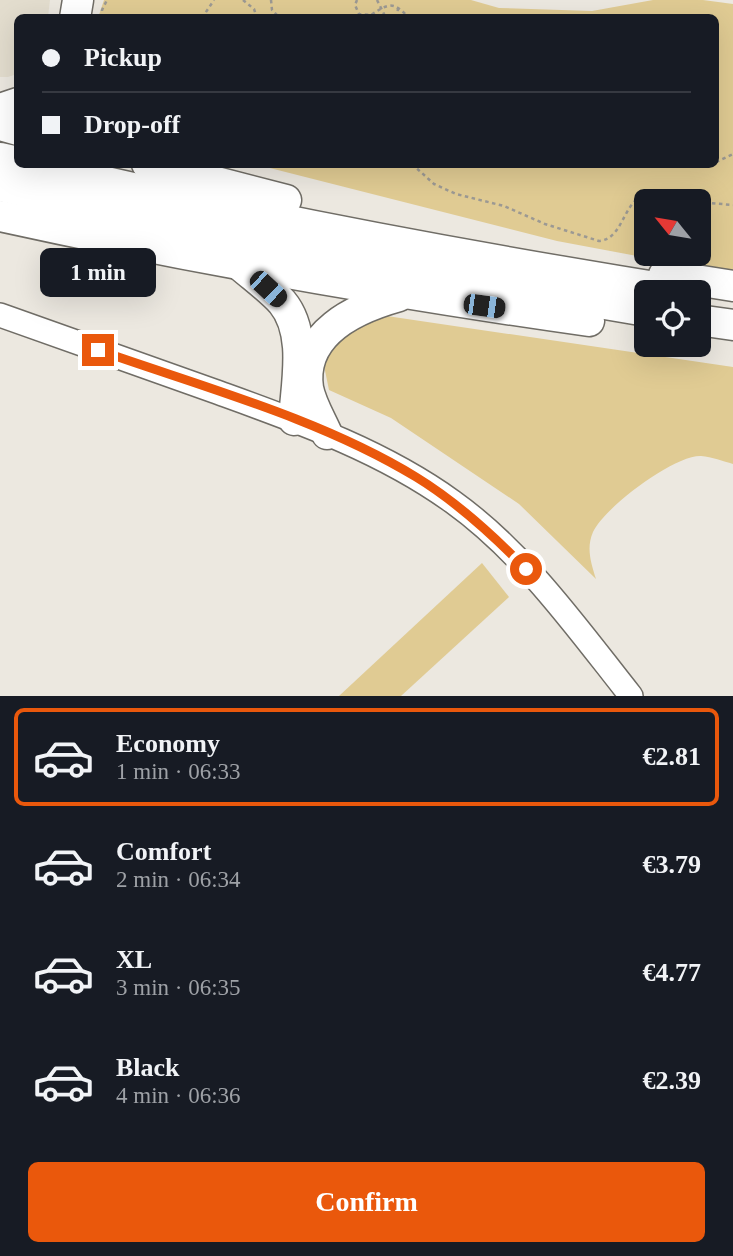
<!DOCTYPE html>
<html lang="en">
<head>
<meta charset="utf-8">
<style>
	:root { --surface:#171b24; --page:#20242c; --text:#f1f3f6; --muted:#9ea1a6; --line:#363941; --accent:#ea580c }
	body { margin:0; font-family:Georgia,serif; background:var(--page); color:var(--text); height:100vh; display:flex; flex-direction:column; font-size:26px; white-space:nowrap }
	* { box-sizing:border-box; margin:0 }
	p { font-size:23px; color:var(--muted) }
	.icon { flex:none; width:38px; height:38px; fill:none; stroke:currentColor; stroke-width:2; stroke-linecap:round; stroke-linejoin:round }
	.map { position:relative; height:696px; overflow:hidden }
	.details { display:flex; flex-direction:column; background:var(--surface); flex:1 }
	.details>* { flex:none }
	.guide { position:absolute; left:14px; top:14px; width:705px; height:154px; border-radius:10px; box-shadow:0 7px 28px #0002; display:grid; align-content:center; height:154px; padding:0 28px; background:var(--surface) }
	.needle { width:46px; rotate:300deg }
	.buttons { position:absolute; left:634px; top:189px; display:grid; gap:14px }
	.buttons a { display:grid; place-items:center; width:77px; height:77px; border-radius:10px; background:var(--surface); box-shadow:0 7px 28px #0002; font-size:35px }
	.end { position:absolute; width:32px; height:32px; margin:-16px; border:9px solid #ea580c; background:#fff; box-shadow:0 0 0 4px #fff }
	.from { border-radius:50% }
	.bubble { position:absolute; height:49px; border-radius:10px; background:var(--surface); box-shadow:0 7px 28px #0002; font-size:23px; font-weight:800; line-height:49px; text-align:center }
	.car { position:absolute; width:21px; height:42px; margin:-21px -10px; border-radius:9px; box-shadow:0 0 5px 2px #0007; background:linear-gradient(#222 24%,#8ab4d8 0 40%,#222 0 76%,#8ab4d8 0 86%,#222 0) }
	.guide b { display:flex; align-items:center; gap:24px; height:66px; font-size:26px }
	.guide b+b { border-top:2px solid var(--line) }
	.guide i { width:18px; height:18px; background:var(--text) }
	ul { padding:12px 0 0; list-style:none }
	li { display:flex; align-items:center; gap:21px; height:98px; margin:0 14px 10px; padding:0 14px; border:4px solid transparent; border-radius:10px }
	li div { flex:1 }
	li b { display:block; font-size:26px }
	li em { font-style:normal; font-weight:800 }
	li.on { border-color:var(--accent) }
	li>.icon { width:63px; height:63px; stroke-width:1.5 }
	.cta { display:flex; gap:14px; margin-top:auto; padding:14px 28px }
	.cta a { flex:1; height:80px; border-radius:10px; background:var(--accent); color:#fff; font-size:28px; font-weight:800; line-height:80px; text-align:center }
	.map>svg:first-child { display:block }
	.built { fill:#e3ddce }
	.green { fill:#e0cb93; fill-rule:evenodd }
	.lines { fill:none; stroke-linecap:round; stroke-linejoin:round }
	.secondary-casing { stroke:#706d66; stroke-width:26 }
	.highway-casing { stroke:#706d66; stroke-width:33 }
	.path { stroke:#9c9993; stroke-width:2.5; stroke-dasharray:3.5 3.5; stroke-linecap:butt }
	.secondary { stroke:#fff; stroke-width:23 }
	.highway { stroke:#fff; stroke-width:30 }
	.route { stroke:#ea580c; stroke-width:9 }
</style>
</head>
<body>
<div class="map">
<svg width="733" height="696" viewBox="0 0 733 696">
	<rect width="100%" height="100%" fill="#ece8e0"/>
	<!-- built -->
	<polygon class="built" points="0,0 50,0 48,17 18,18 17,74 8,77 0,77"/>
	<!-- green -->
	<g class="green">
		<path d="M104 0H471L499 8 592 11 653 0H703L733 4V274L557 241 258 165 716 164V18H98ZM646 201H698V254H646Z"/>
		<path d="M380 315 733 367V464C723 461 712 457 701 456 674 455 605 507 593 532 586 548 591 563 596 579L519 504 391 418 329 390 323 361 341 337Z"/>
		<polygon points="482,563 509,597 401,696 339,696"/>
	</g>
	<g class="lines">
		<!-- secondary casing -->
		<g class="secondary-casing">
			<path id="secondary" d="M0 315C71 340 143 366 214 391 297 421 381 450 453 502 524 553 577 628 631 696"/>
		</g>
		<!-- highway casing -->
		<g class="highway-casing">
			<g id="highway">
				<polyline points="75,18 78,0"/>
				<polyline points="0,109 18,103"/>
				<polyline points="0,125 18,130"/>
				<polyline points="0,158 18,162"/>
				<path d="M29 164C247 216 466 257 686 292"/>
				<polyline points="147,164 286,200"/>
				<path d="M0 186C214 234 429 274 646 311"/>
				<path d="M0 216C195 259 391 293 589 321"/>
				<path d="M241 266C255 278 270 289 282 302 308 333 296 384 294 420"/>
				<polyline points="664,275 733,286"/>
				<polyline points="698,320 733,325"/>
				<path d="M327 434C321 420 311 404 308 388 300 333 356 308 399 296"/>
			</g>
		</g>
		<!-- path -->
		<g class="path">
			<polyline points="243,0 254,9 257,18"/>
			<polyline points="271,0 272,10 280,18"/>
			<path d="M357 0 355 5 359 14 371 15C388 4 393 0 409 18"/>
			<polyline points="377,0 386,18"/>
			<polyline points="102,18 102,10 107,0"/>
			<polyline points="202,18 214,0"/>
			<polyline points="397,18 398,8"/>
			<polyline points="716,162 733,154"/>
			<path d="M412 164 434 184 456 194 504 206 545 224 599 241C620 239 622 213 636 200L649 198 693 201"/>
			<polyline points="697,164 699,164"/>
			<polyline points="698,202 733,205"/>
		</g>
		<!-- secondary -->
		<use href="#secondary" class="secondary"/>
		<!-- highway -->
		<use href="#highway" class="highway"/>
	</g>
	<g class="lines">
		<!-- route -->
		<path class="route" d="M98 350C203 387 321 419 416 477 457 502 492 534 526 569"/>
	</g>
</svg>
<div class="buttons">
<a><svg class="needle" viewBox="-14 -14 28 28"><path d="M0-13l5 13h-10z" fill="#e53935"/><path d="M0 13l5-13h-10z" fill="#9ea1a6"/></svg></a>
<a><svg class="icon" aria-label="locate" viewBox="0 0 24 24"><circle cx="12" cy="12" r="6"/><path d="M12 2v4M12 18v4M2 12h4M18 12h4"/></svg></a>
</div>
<i class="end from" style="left:526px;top:569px"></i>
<i class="end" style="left:98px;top:350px"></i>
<div class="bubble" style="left:40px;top:248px;width:116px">1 min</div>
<i class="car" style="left:268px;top:289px;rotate:133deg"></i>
<i class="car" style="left:484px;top:306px;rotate:98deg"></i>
<div class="guide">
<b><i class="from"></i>Pickup</b>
<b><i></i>Drop-off</b>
</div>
</div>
<section class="details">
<ul>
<li class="on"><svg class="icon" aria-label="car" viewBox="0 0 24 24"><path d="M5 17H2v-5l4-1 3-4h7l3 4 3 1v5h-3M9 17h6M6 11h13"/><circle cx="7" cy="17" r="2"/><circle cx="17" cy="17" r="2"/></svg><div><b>Economy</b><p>1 min · 06:33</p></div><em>€2.81</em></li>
<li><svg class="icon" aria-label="car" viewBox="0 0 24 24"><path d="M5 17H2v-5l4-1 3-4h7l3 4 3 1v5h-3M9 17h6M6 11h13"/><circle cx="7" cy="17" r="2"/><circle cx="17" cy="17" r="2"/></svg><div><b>Comfort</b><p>2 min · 06:34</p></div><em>€3.79</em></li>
<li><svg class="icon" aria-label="car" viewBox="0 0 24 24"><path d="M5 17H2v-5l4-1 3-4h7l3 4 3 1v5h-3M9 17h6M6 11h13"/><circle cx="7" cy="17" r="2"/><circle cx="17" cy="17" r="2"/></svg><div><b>XL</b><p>3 min · 06:35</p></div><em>€4.77</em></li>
<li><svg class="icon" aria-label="car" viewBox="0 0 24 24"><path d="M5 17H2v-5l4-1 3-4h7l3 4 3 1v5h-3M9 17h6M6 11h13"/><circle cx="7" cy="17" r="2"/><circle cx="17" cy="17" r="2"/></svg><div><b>Black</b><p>4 min · 06:36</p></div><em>€2.39</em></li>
</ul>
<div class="cta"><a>Confirm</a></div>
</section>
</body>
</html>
